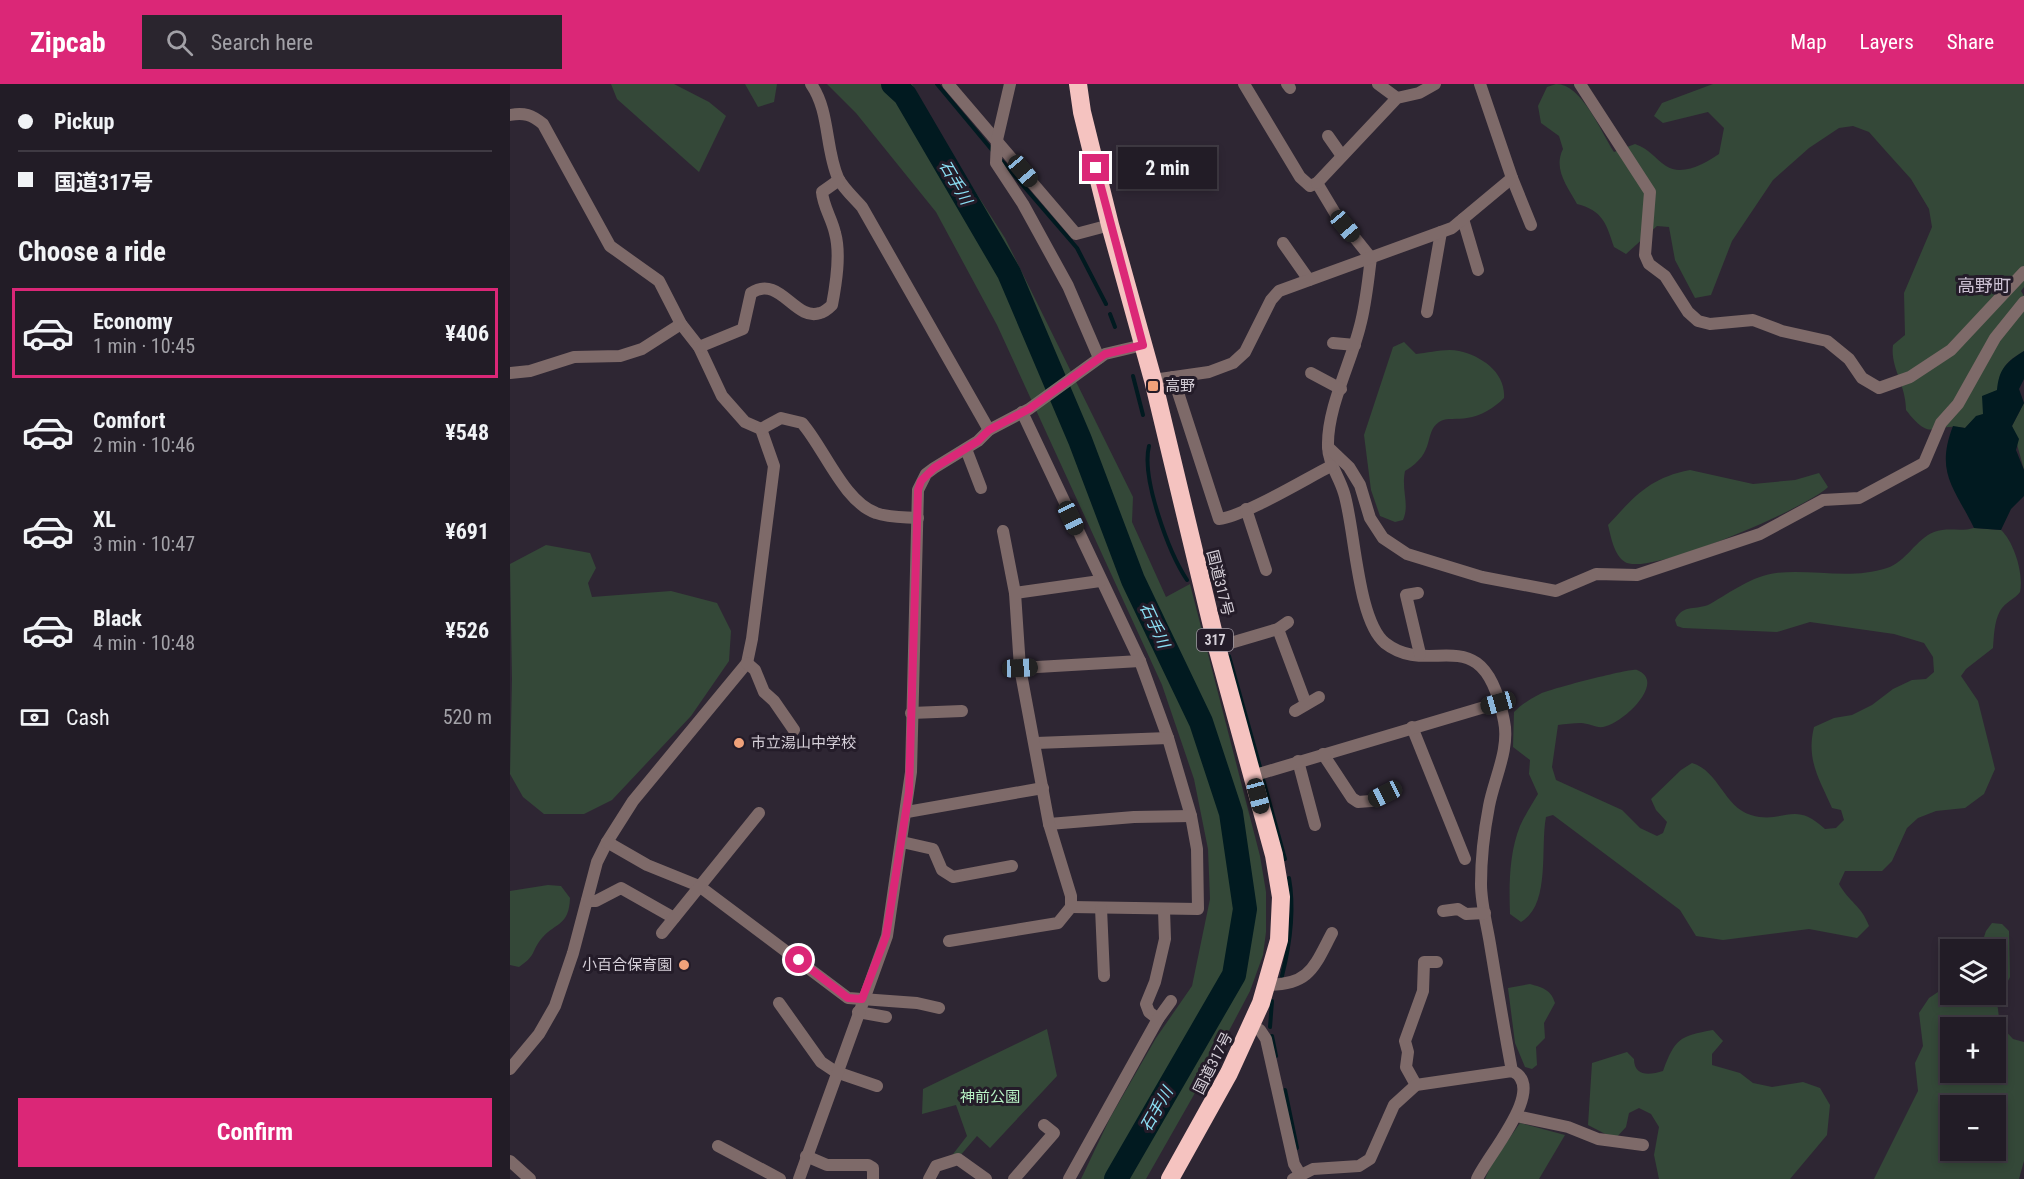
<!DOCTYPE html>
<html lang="en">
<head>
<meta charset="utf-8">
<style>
	:root { --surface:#221c26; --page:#2a252e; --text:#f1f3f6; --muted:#a2a1a7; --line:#3f3a43; --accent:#db2777 }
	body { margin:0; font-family:"Roboto Condensed","Noto Sans JP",sans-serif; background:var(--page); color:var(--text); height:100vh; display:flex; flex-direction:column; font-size:22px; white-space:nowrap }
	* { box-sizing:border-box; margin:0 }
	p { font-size:20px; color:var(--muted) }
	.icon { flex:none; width:33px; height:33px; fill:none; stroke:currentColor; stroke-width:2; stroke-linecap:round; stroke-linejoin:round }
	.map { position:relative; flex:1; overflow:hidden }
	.sheet { display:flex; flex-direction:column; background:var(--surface); width:510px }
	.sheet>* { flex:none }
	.top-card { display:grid; align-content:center; height:132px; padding:0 18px; background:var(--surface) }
	.tools { position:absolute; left:1430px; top:855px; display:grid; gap:12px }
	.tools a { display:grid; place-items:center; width:66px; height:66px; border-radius:0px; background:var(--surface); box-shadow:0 3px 9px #0003,0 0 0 2px var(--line); font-size:30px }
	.end { position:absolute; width:27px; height:27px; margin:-14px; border:8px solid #db2777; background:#fff; box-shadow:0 0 0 3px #fff }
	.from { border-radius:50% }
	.bubble { position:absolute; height:42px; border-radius:0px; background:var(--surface); box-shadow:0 3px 9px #0003,0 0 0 2px var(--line); font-size:20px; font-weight:700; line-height:42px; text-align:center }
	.car { position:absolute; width:18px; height:36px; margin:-18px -9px; border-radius:8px; box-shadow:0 0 4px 2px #0007; background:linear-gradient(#222 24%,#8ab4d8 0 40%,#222 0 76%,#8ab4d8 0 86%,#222 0) }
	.top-card b { display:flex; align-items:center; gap:21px; height:57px; font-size:22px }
	.top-card b+b { border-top:2px solid var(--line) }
	.top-card i { width:15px; height:15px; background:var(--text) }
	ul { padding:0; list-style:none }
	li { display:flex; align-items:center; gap:18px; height:90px; margin:0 12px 9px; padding:0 6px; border:3px solid transparent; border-radius:0px }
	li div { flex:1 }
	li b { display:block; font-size:22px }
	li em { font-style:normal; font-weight:700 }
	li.current { border-color:var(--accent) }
	li>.icon { width:54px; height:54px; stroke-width:1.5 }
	h2 { padding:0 18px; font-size:27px; line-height:72px }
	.pay { display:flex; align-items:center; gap:15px; height:66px; padding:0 18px; font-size:22px }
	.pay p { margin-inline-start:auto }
	.button { display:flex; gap:12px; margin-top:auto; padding:12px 18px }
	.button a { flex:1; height:69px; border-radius:0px; background:var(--accent); color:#fff; font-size:24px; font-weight:700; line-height:69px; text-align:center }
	header { display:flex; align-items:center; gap:36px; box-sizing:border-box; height:84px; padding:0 30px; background:var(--accent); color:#fff }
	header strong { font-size:28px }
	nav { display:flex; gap:33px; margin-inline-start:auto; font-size:21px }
	.search { width:420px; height:54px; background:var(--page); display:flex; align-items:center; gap:15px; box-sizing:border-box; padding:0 21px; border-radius:0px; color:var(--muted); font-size:22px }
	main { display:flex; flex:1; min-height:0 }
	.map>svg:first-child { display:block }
	.green { fill:#344838; fill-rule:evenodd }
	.water { fill:#011a20 }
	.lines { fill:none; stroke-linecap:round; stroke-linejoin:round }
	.stream { stroke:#011a20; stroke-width:4 }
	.river { stroke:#011a20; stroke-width:24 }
	.street { stroke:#7e6a69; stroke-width:12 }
	.highway { stroke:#f5c3c0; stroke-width:18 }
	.route { stroke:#db2777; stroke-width:8 }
	.poi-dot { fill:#f0a27a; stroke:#241c29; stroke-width:2 }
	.labels { text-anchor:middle; stroke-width:6; stroke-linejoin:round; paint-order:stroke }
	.shield { fill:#241c29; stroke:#a19aa4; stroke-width:1.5 }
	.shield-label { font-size:14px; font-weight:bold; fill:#d6d0d9 }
	.poi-label { font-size:15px; fill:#d6d0d9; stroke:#241c29; text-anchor:start }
	.street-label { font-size:15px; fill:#d6d0d9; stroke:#241c29 }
	.park-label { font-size:15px; fill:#b8f3c5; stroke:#241c29 }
	.water-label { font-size:16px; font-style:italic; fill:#8be0f5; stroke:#241c29 }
	.quarter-label { font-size:18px; fill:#cdc2d4; stroke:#241c29 }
</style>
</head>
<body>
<header>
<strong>Zipcab</strong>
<div class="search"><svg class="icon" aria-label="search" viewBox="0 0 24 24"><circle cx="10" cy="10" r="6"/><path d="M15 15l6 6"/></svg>Search here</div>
<nav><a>Map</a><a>Layers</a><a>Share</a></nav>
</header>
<main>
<section class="sheet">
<div class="top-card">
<b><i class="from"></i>Pickup</b>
<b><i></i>国道317号</b>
</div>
<h2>Choose a ride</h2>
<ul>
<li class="current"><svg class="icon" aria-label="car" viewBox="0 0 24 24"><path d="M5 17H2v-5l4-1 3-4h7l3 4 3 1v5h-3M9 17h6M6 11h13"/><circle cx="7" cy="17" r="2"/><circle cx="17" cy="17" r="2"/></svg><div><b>Economy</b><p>1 min · 10:45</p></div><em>¥406</em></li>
<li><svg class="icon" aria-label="car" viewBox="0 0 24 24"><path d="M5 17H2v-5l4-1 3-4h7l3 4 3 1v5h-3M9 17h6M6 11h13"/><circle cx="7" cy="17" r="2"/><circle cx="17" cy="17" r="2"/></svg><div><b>Comfort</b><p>2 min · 10:46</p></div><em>¥548</em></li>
<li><svg class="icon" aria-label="car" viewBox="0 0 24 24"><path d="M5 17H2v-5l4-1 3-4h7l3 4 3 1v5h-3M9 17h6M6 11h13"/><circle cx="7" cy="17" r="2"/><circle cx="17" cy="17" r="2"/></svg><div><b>XL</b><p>3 min · 10:47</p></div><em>¥691</em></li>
<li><svg class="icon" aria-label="car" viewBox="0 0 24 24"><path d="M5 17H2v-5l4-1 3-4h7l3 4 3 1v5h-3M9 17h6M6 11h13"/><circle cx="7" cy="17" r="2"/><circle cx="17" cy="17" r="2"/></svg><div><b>Black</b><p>4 min · 10:48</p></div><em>¥526</em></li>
</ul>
<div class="pay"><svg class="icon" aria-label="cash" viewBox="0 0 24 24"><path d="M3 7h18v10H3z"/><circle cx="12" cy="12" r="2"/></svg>Cash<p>520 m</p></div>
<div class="button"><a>Confirm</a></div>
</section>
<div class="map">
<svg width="1514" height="1095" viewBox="0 0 1514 1095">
	<rect width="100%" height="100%" fill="#2e2633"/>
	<!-- green -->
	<g class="green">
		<polygon points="101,0 164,0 199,18 216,32 189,88 107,15"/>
		<polygon points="235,0 267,0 264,18 248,23"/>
		<polygon points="317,0 402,0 452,87 495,154 623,413 622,438 656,513 680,500 750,772 756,808 756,848 753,871 740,907 702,979 636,1095 571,1095 600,1034 646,954 682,902 700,815 698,765 684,695 652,601 487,241 426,128 346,29"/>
		<path d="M1046 0C1072 0 1091 48 1104 68L1125 60C1141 66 1144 74 1156 82 1172 93 1196 79 1209 70L1214 44 1198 28 1153 39 1144 32 1152 19 1203 0H1514V203L1511 207 1514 212V267C1494 279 1493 282 1488 304 1486 313 1478 322 1474 330L1466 333 1455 344C1422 337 1423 361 1396 326 1396 300 1380 284 1383 261L1395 251 1394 209 1422 143 1419 125 1401 95 1374 65 1359 48 1343 42 1329 44 1299 64 1263 96 1222 157 1201 211 1185 214 1165 176 1159 143 1147 142 1116 170 1104 163C1096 139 1093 127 1067 120 1057 102 1043 85 1053 65L1049 52 1031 39 1028 22 1037 3Z"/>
		<path d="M894 258 906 270C919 269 936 264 949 267 972 272 996 289 994 314 984 324 971 332 957 334 948 336 936 333 929 338 913 349 927 368 895 387 891 407 900 420 893 436L885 438 870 432 861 406 854 351 883 263Z"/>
		<polygon points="1514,319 1514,386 1502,342"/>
		<path d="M1180 386 1243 400 1285 396 1309 389 1318 403C1297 424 1138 493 1115 478 1104 471 1101 453 1098 441 1125 412 1139 394 1180 386Z"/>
		<path d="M1464 444 1491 446C1504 458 1514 490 1510 508 1505 515 1495 518 1490 527 1484 538 1484 552 1483 564L1456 585 1451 592 1468 617 1485 685 1474 710 1455 724 1426 727 1408 734 1397 744 1382 777 1372 787H1335L1329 800C1339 818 1351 821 1359 842L1347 854 1299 845 1213 856 1186 852 1170 826 1043 731 1036 733C1030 763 1041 821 1011 838L1000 830C999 802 999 769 1010 742 1015 731 1022 720 1028 710L1019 690 1020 676 1003 663 1004 628C1012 620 1020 615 1030 610 1040 605 1121 584 1127 586 1158 598 1111 641 1093 643 1086 644 1078 639 1071 639 1063 639 1055 640 1048 641L1042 683 1046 696 1112 726 1130 744 1147 752 1153 749 1157 738 1146 726 1141 715 1171 686 1182 679C1209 687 1214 723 1241 731 1274 741 1283 715 1315 745L1326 744 1334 736 1331 726 1322 724C1309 694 1296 676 1304 643L1324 634 1342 631 1362 621 1383 605 1402 596 1416 595 1424 588 1423 573 1414 559 1384 550 1300 538 1267 548 1173 544 1167 542 1165 536C1174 519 1186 527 1200 520 1221 508 1242 492 1266 489 1303 485 1341 496 1377 484 1396 478 1406 455 1424 448 1437 443 1451 448 1464 444Z"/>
		<polygon points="36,461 80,469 86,484 78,499 82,513 161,507 207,519 221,547 219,577 181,632 102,716 74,730 34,730 13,713 0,690 2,595 0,480"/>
		<path d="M38 801 51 802 60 814C59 842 46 838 32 854 21 867 27 871 9 883L0 881V807Z"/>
		<path d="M1482 839 1492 840 1499 847 1500 893 1487 918 1490 941 1503 955 1514 958V1077L1509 1095H1364L1408 1007 1405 979 1413 962 1409 929 1419 914 1440 900V910H1485V866L1470 865 1476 847ZM1440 944H1485V988H1440ZM1440 1022H1485V1066H1440Z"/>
		<path d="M1020 900C1034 904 1041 906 1045 919L1034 939 1035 954 1026 963 1027 981 1022 985 1015 983 1005 959 998 904Z"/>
		<polygon points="537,945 547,992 480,1064 467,1052 449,1073 440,1074 457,1052 446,1021 412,1030 413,1005"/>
		<path d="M1203 946 1213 957 1202 970V981L1230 989 1243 999 1262 1003 1293 998 1310 1004 1320 1021 1317 1051 1280 1095H1149L1144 1071 1149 1043 1141 1030 1129 1024 1119 1029 1116 1043 1105 1055 1078 1041 1082 979 1117 968 1124 975C1124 993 1140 991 1153 987 1165 955 1169 952 1203 946Z"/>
		<polygon points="1010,1039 1055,1051 1029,1095 975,1095 982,1079"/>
	</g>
	<!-- water -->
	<path class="water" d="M1514 267V295L1509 305 1514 319 1502 342 1509 355 1506 366 1514 386V412L1501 425 1491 446 1464 444C1444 403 1425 389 1443 342L1455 344 1466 332 1473 330 1472 312 1487 306C1489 285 1496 278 1514 267Z"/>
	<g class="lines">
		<!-- stream -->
		<g class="stream">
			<polyline points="427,0 482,66"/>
			<polyline points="492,77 567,164 596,220"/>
			<polyline points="600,230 605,243"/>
			<polyline points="623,292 633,331"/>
			<path d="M639 362C631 394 659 469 677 496"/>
			<polyline points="719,572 750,683"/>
			<polyline points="753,695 775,775"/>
			<path d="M772 892C780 860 785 827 779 794"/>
			<polyline points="760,943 762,917"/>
			<polyline points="762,952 766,972"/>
			<polyline points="775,1006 787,1064"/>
		</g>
		<!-- river -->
		<polyline class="river" points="383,0 395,11 499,189 570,356 623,496 691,638 721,729 735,825 724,891 606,1095"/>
		<!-- street -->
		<g class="street">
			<path d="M301 0C320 27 315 64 328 94 333 104 344 114 352 123L479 346"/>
			<polyline points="438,0 566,150 600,141"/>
			<polyline points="500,0 487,56 486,79 513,120 558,202 589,274"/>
			<path d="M734 0 790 93 800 102 807 99 825 129 861 174C858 196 856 220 850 242 841 279 817 324 818 362 818 379 829 392 834 409 845 444 847 536 875 559 922 596 973 530 994 637 1000 665 984 695 979 722 974 748 971 774 971 800 971 820 977 841 980 860 987 902 994 945 1002 987"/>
			<polyline points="777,0 780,4"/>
			<polyline points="868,0 887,14"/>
			<polyline points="1070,0 1140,108 1135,171 1139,180 1155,192 1178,228 1188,237 1200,240 1243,236 1272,247 1317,257 1339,275 1352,294 1369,304 1400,293 1441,266 1514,188"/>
			<path d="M0 31C14 28 22 31 33 40L100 162 149 197 171 240 189 263 212 312 235 338 251 345 264 382 242 555 237 579 123 717 97 758 87 778 63 869 45 922 29 950 0 985"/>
			<polyline points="818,52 832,72"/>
			<polyline points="1002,94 1021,141"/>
			<polyline points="807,99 887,14 909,9 925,0"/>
			<polyline points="953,135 968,186"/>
			<polyline points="773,159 799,196"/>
			<polyline points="917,228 931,148"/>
			<polyline points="823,259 845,261"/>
			<path d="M189 263 233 245 241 209C270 190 285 238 310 229 314 228 319 224 322 221 326 200 331 170 325 149 322 135 313 122 312 108L329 96"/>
			<polyline points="0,289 20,287 64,273 110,272 132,265 171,240"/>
			<polyline points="801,289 831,305"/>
			<path d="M663 293 709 435C733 433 797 394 821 382"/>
			<polyline points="643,296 699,288 723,279 735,268 761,216 769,207 942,144 1002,94 970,0"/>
			<polyline points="512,328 630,577 658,654 681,732 687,765 688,825 561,823"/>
			<path d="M251 345 271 334 292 339C314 364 334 418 366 429 379 434 394 433 408 434"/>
			<polyline points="818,363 839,383 850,401 860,434 873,454 897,470 972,493 1046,507 1086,490 1127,491 1250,450 1313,416 1349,414 1414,379 1431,339 1448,320 1485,254 1514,218"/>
			<polyline points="456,365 471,404"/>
			<polyline points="736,425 756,486"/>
			<polyline points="505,509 590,497"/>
			<polyline points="908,509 896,511 910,570"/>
			<polyline points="768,545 796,620"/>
			<polyline points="707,563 768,545 778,538"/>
			<polyline points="237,579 245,586 254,608 264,617 284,646"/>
			<polyline points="510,584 630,577"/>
			<polyline points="785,627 809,613"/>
			<polyline points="401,629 452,627"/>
			<polyline points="902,643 955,775"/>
			<polyline points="526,659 658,654"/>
			<polyline points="813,670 842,714 848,718 861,717 875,710"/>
			<polyline points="788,677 805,741"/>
			<polyline points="742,692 988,619"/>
			<polyline points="397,728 533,704"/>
			<polyline points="539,740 624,733 681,732"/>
			<polyline points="97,758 137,781 189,802 338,914 407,919 429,924"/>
			<polyline points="392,758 423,765 432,786 443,793 502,782"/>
			<polyline points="77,817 86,817 111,804 164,834"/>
			<polyline points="591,824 594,892"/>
			<polyline points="933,827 948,825 956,830 975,829"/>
			<polyline points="152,849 249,729"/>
			<polyline points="439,857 548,839 561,823 561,812 539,740 510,584 505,509 493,447"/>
			<path d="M757 901C800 901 804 883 822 849"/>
			<polyline points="269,919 311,978 326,988 367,1002"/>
			<polyline points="348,928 376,933"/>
			<polyline points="648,935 639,928 636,920 645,898 655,855 654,826"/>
			<polyline points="741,942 750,946 756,955 784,1080 790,1090"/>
			<polyline points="906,1001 896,983 898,968 895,957 913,907 914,878 927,878"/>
			<polyline points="1006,1032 1058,1043 1088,1055 1133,1061"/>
			<polyline points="208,1062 270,1095"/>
			<polyline points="296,1072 317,1081 358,1081 363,1084 363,1095"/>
			<polyline points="0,1077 20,1095"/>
			<polyline points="289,1095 377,852 401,688 408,406 416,390 424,384 468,357 479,346 519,325 595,270 633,261"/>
			<polyline points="419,1095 426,1082 448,1075 476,1095"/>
			<polyline points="504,1095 544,1049 534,1041"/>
			<polyline points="559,1095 648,935 661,917"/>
			<path d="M783 1095 803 1085 849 1082 860 1075 884 1021 906 1001 1002 987C1039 1003 976 1073 967 1095"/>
		</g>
		<!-- highway -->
		<polyline class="highway" points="568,0 572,28 600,141 643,296 707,563 764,771 771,813 769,856 751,919 719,989 660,1095"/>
	</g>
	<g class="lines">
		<!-- route -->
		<polyline class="route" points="289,876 338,914 352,915 376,852 399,708 408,406 411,397 424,384 468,357 479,346 519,325 595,270 633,261 586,84"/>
	</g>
	<!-- markers -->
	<g class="poi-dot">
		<rect x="637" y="296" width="12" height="12" rx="3"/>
		<circle cx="229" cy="659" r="6"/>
		<circle cx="174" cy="881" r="6"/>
	</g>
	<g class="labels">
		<!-- shield labels -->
		<rect class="shield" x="687" y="545" width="36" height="22" rx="4.5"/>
		<g class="shield-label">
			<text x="705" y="561">317</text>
		</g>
		<!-- poi labels -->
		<g class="poi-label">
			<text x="655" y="307">高野</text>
			<text x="241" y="664">市立湯山中学校</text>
			<text x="162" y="886" text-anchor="end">小百合保育園</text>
		</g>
		<!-- street labels -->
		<g class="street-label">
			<text transform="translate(710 499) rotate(76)" y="5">国道317号</text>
			<text transform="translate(703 979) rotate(-63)" y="5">国道317号</text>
		</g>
		<!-- park labels -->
		<g class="park-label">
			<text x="480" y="1018">神前公園</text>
		</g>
		<!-- water labels -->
		<g class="water-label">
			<text transform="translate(446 98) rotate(60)" y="6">石手川</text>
			<text transform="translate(645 541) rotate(65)" y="6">石手川</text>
			<text transform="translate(646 1025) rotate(-60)" y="6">石手川</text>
		</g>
		<!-- quarter labels -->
		<g class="quarter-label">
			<text x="1474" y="208">高野町</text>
		</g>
	</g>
</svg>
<div class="tools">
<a><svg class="icon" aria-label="layers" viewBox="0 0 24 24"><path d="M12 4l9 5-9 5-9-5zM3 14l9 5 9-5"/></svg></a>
<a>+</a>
<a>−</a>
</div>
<i class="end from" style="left:289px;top:876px"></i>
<i class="end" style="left:586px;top:84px"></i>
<div class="bubble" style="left:608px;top:63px;width:99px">2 min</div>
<i class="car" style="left:513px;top:87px;rotate:140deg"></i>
<i class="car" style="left:835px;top:142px;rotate:140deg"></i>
<i class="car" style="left:561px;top:434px;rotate:155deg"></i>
<i class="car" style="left:510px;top:584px;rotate:87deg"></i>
<i class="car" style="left:988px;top:619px;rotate:254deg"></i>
<i class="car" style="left:875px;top:710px;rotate:243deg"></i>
<i class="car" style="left:748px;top:712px;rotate:165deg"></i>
</div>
</main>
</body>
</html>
